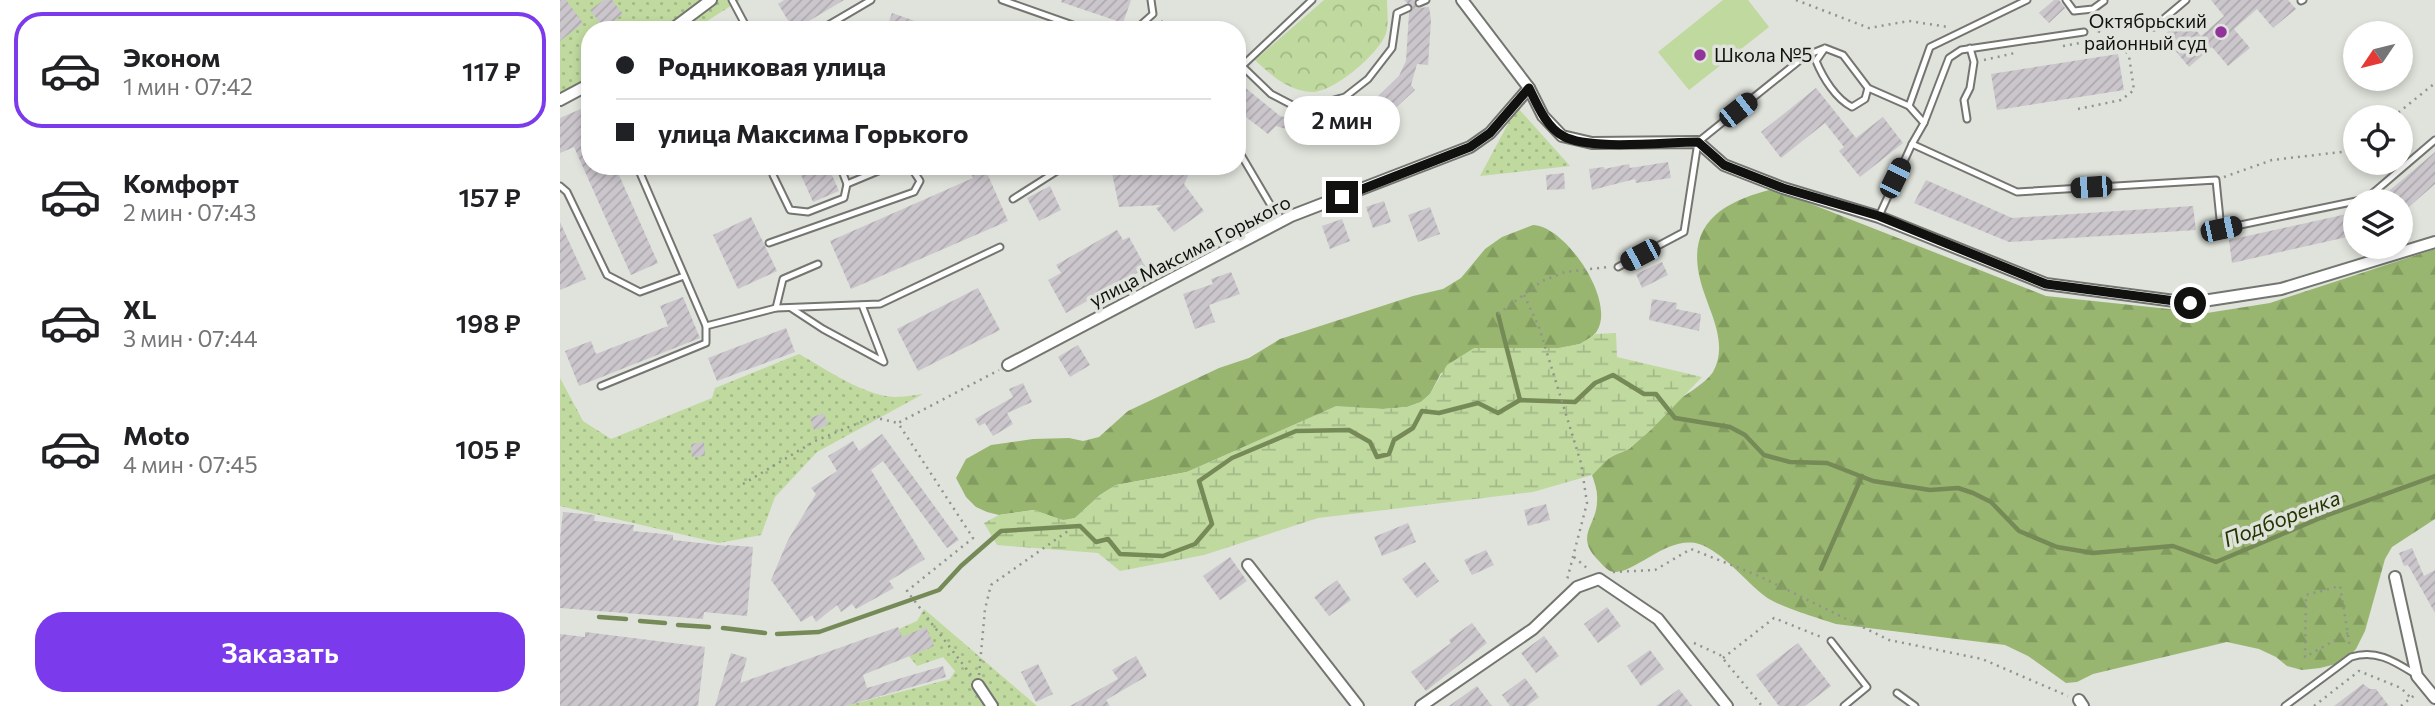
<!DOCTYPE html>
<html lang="ru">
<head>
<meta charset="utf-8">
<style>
	:root { --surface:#fff; --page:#f2f2f2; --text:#202124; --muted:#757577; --line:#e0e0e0; --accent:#7c3aed }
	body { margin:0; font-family:Commissioner,sans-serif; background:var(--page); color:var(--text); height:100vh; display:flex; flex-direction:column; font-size:26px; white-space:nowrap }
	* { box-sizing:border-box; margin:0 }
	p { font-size:23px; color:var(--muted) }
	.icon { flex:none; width:38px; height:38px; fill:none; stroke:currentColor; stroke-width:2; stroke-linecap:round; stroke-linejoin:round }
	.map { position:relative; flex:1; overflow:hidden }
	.details { display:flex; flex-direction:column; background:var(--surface); width:560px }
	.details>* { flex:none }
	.hud { position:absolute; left:21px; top:21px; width:665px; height:154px; border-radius:28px; box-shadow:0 4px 10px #0003; display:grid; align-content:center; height:154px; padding:0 35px; background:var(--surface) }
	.needle { width:46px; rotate:235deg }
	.fabs { position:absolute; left:1783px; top:21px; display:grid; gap:14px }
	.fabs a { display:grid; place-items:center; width:70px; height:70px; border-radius:50%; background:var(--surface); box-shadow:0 4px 10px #0003; font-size:35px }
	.end { position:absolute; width:32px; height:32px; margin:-16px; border:9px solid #111210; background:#fff; box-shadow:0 0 0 4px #fff }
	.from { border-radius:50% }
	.bubble { position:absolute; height:49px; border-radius:24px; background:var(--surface); box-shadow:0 4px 10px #0003; font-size:23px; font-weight:600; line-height:49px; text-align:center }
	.car { position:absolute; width:21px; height:42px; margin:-21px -10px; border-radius:9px; box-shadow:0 0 5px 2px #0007; background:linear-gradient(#222 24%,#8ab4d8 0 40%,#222 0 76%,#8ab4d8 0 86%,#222 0) }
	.hud b { display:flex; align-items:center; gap:24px; height:66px; font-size:26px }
	.hud b+b { border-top:2px solid var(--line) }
	.hud i { width:18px; height:18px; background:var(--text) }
	ul { padding:12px 0 0; list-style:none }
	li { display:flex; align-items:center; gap:21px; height:116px; margin:0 14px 10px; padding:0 21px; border:4px solid transparent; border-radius:28px }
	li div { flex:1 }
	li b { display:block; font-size:26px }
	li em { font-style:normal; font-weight:600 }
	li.active { border-color:var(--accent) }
	li>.icon { width:63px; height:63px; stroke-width:1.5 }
	.cta { display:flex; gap:14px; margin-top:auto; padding:14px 35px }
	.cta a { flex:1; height:80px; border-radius:28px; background:var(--accent); color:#fff; font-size:28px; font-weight:600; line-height:80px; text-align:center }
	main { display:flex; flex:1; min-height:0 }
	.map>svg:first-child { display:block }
	.grass { fill:url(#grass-dots) }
	.forest { fill:url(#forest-firs) }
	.wetland { fill:url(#wetland-marsh) }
	.park { fill:url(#park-crowns) }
	.garden { fill:#bfd99f }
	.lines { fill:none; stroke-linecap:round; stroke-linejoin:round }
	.stream { stroke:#758a57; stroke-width:4.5 }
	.building { fill:url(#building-hatch) }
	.lane-casing { stroke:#737670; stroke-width:9 }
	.street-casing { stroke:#737670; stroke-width:14 }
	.path { stroke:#91948e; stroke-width:2.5; stroke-dasharray:2 5; stroke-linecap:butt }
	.lane { stroke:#fff; stroke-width:5 }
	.street { stroke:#fff; stroke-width:10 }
	.route { stroke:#111210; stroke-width:9 }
	.poi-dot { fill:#92329b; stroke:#dfe3db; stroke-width:2.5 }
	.labels { text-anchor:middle; stroke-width:7; stroke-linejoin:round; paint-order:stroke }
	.poi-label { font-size:19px; fill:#111210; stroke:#dfe3db; text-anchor:end }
	.street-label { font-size:19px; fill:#111210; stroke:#dfe3db }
	.water-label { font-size:21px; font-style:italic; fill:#243600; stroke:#dfe3db }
</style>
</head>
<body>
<main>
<section class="details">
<ul>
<li class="active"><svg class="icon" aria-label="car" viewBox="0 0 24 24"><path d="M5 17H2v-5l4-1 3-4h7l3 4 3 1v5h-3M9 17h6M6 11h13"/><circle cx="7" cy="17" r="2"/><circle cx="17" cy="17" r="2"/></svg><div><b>Эконом</b><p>1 мин · 07:42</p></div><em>117 ₽</em></li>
<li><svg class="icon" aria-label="car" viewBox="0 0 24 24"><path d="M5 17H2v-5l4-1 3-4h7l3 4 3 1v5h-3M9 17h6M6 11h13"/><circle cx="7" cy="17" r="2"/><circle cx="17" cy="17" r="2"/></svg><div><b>Комфорт</b><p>2 мин · 07:43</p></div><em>157 ₽</em></li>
<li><svg class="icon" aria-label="car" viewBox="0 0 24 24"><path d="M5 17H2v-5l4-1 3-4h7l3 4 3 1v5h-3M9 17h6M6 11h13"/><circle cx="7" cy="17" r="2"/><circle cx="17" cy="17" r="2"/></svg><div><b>XL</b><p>3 мин · 07:44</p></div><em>198 ₽</em></li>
<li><svg class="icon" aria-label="car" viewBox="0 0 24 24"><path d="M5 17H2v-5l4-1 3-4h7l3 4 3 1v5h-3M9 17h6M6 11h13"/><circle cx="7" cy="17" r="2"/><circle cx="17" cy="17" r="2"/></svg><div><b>Moto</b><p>4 мин · 07:45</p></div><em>105 ₽</em></li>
</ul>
<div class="cta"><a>Заказать</a></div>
</section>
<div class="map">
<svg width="1875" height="706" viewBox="0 0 1875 706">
	<defs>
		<pattern id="grass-dots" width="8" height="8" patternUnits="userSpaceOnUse" patternTransform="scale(1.75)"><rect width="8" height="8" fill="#bfd99f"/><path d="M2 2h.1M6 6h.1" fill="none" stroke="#a3b988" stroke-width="1.8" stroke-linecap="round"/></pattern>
		<pattern id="forest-firs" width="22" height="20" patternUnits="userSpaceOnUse" patternTransform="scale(1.75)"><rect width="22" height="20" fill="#98b66f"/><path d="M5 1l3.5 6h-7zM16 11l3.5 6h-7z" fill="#829b5f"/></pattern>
		<pattern id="wetland-marsh" width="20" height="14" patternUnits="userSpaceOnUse" patternTransform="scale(1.75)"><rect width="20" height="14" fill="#bfd99f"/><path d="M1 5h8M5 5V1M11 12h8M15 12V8" fill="none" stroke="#a3b988"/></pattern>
		<pattern id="park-crowns" width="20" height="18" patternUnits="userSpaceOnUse" patternTransform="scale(1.75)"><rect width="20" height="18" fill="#bfd99f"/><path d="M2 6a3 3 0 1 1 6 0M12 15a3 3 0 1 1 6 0" fill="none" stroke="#a3b988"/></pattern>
		<pattern id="building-hatch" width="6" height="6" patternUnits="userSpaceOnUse" patternTransform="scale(1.75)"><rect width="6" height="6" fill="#cbc6cc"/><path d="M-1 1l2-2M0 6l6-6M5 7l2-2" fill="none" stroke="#ada9ae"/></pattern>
	</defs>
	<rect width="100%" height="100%" fill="#dfe3db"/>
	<!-- grass -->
	<g class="grass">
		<polygon points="0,0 180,0 133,30 30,30 30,91 0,107"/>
		<polygon points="957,107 1010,166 920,176"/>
		<path d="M239 354C266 369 304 396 335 397 344 397 354 395 363 394L257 452 215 497 201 535 159 543 0 506V378L23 421 51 439 152 398 155 388Z"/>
		<polygon points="364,609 477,706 286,706 390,679 395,671 383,657 357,666 348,655 339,629 357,621"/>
	</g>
	<!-- forest -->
	<g class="forest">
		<path d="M1213 189 1486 296 1647 313 1710 303 1875 249V519L1832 547 1825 559 1805 631 1796 649 1784 662 1760 668 1742 670 1727 666 1716 657 1699 649 1667 642 1533 674 1517 682 1506 683 1468 656 1445 645 1276 624C1260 619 1218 606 1206 597 1186 582 1162 551 1139 544 1106 534 1071 579 1050 571 1046 569 1041 563 1038 560 1014 535 1037 526 1037 501 1038 492 1035 484 1032 475 1038 469 1044 461 1051 457 1057 453 1065 452 1070 448 1085 435 1096 417 1111 405 1123 396 1145 384 1153 372 1170 341 1147 309 1140 279 1126 222 1165 201 1213 189Z"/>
		<path d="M973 225C1006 226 1056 301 1037 331 1033 337 1025 341 1020 344L881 373 870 394 861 402 847 407 823 409 776 407 627 472 556 485 540 495 515 518 503 521 474 510 439 515 427 512 416 507 406 497 396 478 406 459 431 445 473 439 509 438 523 441 539 437 568 411 659 368 689 358 720 339 853 296 883 289 901 278 925 249 942 237Z"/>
	</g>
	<!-- wetland -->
	<polygon class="wetland" points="1056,333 1057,357 1142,377 1092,429 1069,449 1050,457 1032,475 973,492 758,518 644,555 560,571 538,553 437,545 424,523 439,515 474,510 503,520 515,518 540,495 556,485 627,472 776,406 823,409 847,407 861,402 870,394 887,365 914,348 998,348 1020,344 1036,334"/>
	<!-- park -->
	<path class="park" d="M764 0H827C827 10 829 23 826 33 820 53 772 94 751 92 727 90 711 75 695 60Z"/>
	<!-- garden -->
	<polygon class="garden" points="1163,0 1188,0 1209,27 1129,90 1098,52"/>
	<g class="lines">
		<!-- stream -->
		<g class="stream">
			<polyline points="938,314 960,400"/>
			<polyline points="1261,569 1302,476"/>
			<polyline points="39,617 66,619"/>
			<polyline points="80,621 105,623"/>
			<polyline points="118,625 149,627"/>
			<polyline points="163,628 205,633"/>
			<polyline points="217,634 259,632 379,590 401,566 441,531 520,526 536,542 548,539 560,554 603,556 635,544 652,524 639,481 672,458 736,431 789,430 810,442 817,457 829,454 834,440 853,428 862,411 879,413 918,403 938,413 960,400 1015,402 1035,383 1053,375 1084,394 1096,394 1115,418 1170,427 1185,435 1204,455 1230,462 1267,463 1313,481 1370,490 1398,488 1413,493 1431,502 1459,531 1497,547 1533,553 1613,546 1656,562 1765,516 1875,476"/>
		</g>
	</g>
	<!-- building -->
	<g class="building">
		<polygon points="0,0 6,0 23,23 0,41"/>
		<polygon points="44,0 52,0 63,14 44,28 30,10"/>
		<polygon points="224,0 284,0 234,30 218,4"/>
		<polygon points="502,0 571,0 563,23 501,2"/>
		<polygon points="844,0 855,0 854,4 858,8 869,7 871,20 868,65 857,64 851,85 855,90 814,128 807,120 789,128 789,137 735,141 733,131 716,126 708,134 677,110 677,81 720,116 732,119 752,120 788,117 806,108 839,76 846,61 849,13 853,8"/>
		<polygon points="1494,0 1499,0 1505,8 1489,23 1479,13"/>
		<polygon points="1651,0 1728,0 1736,9 1713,28 1697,9 1674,29 1690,48 1668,66 1652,47 1629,67 1603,36 1625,17 1641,36 1664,16"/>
		<polygon points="332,13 375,28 375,30 326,30"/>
		<polygon points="1558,54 1564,90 1437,110 1431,74"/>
		<polygon points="1256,88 1296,138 1323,117 1343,143 1300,177 1279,151 1284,147 1265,123 1221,158 1201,132"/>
		<polygon points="30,105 30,166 55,166 98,263 71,275 14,147 0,153 0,118"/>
		<polygon points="1875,152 1875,184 1841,214 1841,201 1817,201"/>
		<polygon points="1108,162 1111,178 1076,183 1075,179 1032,190 1029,169 1044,167 1044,169 1069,164 1070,168"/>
		<polygon points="237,166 268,166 279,191 253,202"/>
		<polygon points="408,166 424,166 448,221 291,289 270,241 413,178"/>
		<polygon points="585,166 633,166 624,184 644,211 614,232 596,208 602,205 559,207 552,173 583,169"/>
		<polygon points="1004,173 1005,189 987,190 986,175"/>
		<polygon points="1366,180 1452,218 1633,206 1636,230 1449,242 1354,203"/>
		<polygon points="490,186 501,210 479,221 467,198"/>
		<polygon points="824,201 831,222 813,228 806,207"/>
		<polygon points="870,207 880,234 858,242 848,215"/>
		<polygon points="1796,212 1796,235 1672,263 1669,240"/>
		<polygon points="191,217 217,271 178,289 153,235"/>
		<polygon points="782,219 790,241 770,249 762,226"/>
		<polygon points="0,222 26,279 0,290"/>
		<polygon points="557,230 563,240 569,237 586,268 506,313 488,280 501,273 496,265"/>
		<polygon points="1102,262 1108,275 1082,288 1076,274"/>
		<polygon points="671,272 680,294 649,305 655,322 635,329 623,294 653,284 651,279"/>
		<polygon points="418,288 440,330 358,371 337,329"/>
		<polygon points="123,297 140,338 19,386 5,351 31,341 36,354 108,326 100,306"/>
		<polygon points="1092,299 1117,303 1116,309 1141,314 1139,331 1089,320"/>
		<polygon points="226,328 235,352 157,381 148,358"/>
		<polygon points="518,345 530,365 510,377 498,357"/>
		<polygon points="463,383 472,402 447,413 453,424 433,436 425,423 419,426 415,419 453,397 449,389"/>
		<polygon points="264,413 268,425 254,430 250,418"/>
		<polygon points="322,434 399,540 387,548 323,461 311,470 365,559 329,581 334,588 296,609 292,604 281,612 277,605 256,622 252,615 241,622 211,580 228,540 256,494 251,488 277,471 268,456 293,441 299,451"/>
		<polygon points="144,442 145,456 132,457 131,444"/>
		<polygon points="986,504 990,520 968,526 964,510"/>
		<polygon points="3,512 35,515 34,521 74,525 73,531 113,535 113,540 167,546 167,545 193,547 187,616 144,612 143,619 0,608 0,539"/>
		<polygon points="848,523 856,542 822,556 814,537"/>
		<polygon points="1852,548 1864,576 1875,570 1875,613 1848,565 1844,566 1839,553"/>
		<polygon points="926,550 934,565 912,575 904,560"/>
		<polygon points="670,557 687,581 660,600 643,576"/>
		<polygon points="865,562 879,581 857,598 842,579"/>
		<polygon points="777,580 791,600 769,616 754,597"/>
		<polygon points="1047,607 1061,626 1038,643 1024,624"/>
		<polygon points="912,623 927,643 866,691 851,672 891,643 889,640"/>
		<polygon points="338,627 342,637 366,627 374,646 303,675 307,688 383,666 386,677 286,706 155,706 171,653 187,658 180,683"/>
		<polygon points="25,632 145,647 138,706 0,706 0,634 25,637"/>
		<polygon points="984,636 999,656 976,673 961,653"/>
		<polygon points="1238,643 1271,686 1245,706 1219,706 1196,675"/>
		<polygon points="1090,650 1104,669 1081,686 1067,666"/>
		<polygon points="576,656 587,676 546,700 550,706 510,706 558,679 552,670"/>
		<polygon points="478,664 493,694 476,702 461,672"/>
		<polygon points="965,678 979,697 967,706 950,706 942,695"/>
		<polygon points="1803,684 1810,689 1816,689 1829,706 1774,706"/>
		<polygon points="917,686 932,706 889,706"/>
		<polygon points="1119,689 1132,706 1096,706"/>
	</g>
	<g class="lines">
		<!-- lane casing -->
		<g class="lane-casing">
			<g id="lane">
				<polyline points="172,0 188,30"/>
				<polyline points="442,0 527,30"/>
				<polyline points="752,0 682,66 711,94 734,106 759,104 785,97 808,79 832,48 837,13 848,8"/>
				<polyline points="1506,0 1514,11 1533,9 1544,1"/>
				<polyline points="1741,1 1743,0"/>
				<polyline points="859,3 866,0"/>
				<polyline points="1594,27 1626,0"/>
				<polyline points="260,30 311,0"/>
				<polyline points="575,30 593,14 591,0"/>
				<polyline points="1308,88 1349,106 1364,123"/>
				<polyline points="1349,106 1370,47 1467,0"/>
				<polyline points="1407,119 1404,100 1410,88 1414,62 1410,48"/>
				<polyline points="1352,144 1364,123 1389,58 1401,50 1524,32"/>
				<polyline points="677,148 720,221"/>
				<polyline points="77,166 146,326 216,308 320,304 440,247"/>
				<polyline points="280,166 287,184"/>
				<polyline points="213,175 230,210 248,212 284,198 287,184 323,169 322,166"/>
				<polyline points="0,186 7,192 47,275 80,292 124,276"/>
				<polyline points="453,199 497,171 499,166"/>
				<polyline points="1319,216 1352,144 1457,192 1656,180 1661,229 1806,199 1875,140"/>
				<polyline points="209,243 354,192 360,181 350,166"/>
				<path d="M1058 267 1124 232 1138 142 1245 56 1265 48 1283 55 1308 88 1305 99 1292 107C1276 99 1263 78 1256 61L1265 48"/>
				<polyline points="216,308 223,279 258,264"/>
				<polyline points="231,308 263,329 324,362 302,305"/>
				<polyline points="41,386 146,343 146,326"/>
				<polyline points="1271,641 1307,687 1284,706"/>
				<polyline points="1337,693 1355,706"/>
				<path d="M1725 706 1791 657C1816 649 1834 661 1855 674"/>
			</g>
		</g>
		<!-- street casing -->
		<g class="street-casing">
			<g id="street">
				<polyline points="902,0 969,88 983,116 1002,136 1032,143 1138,142 1164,165 1223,188 1319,217 1486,284 1630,303 1721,289 1875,242"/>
				<polyline points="111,30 151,0"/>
				<polyline points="0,100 30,84"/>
				<polyline points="448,365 731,216 910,147 930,133 969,88"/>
				<polyline points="688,565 798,706"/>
				<polyline points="1835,577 1857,676 1875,698"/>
				<polyline points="418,685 432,706"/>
				<polyline points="1519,700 1523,706"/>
				<polyline points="861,706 973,629 1017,587 1039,579 1098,619 1167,706"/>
			</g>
		</g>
		<!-- path -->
		<g class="path">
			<polyline points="1236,0 1309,28 1349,21 1388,27"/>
			<polyline points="601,21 612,30"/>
			<polyline points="1503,46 1537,40 1541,23 1540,15"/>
			<polyline points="1424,60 1455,53"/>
			<polyline points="1518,109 1561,100 1574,90 1569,56 1542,16"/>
			<polyline points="1833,117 1875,83"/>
			<polyline points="1841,146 1852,147"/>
			<polyline points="1664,177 1712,160 1790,151 1796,147"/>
			<polyline points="964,295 979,327 1021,463 1027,503 1007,580"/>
			<polyline points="938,314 982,281 1005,272 1048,267"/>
			<polyline points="183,484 255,441 313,417 338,423"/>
			<polyline points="1014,557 1028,569"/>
			<polyline points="1053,572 1095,570 1131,549 1199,576 1329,640 1422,659 1508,696"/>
			<polyline points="1788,633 1745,657 1746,595 1780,586 1790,647"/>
			<polyline points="1134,643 1160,655 1202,706"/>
			<polyline points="1163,658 1214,618 1261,637"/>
			<polyline points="411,675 347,591 413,538 338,423 439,370"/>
			<polyline points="419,675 425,609 431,585 508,531"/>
			<polyline points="1754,706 1799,671 1841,688 1851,698"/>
			<polyline points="1841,706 1857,693"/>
		</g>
		<!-- lane -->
		<use href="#lane" class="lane"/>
		<!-- street -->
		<use href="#street" class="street"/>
	</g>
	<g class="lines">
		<!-- route -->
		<path class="route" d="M782 197 910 147 930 133 969 88C977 104 986 127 1003 136 1029 151 1107 142 1138 142L1164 165 1223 188 1319 216 1486 284 1630 303"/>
	</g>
	<!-- markers -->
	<g class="poi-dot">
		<circle cx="1661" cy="32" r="7"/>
		<circle cx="1140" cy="55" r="7"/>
	</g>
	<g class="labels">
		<!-- poi labels -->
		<g class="poi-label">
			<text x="1647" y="28">Октябрьский<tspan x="1647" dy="22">районный суд</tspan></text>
			<text x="1154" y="62" text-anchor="start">Школа №5</text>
		</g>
		<!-- street labels -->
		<g class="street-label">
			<text transform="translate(630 251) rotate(-27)" y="7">улица Максима Горького</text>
		</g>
		<!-- water labels -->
		<g class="water-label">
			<text transform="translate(1722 519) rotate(-21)" y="7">Подборенка</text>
		</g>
	</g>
</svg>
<div class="fabs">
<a><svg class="needle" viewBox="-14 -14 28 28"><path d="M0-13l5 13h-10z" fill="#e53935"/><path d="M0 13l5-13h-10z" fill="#757577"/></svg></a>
<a><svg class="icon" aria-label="locate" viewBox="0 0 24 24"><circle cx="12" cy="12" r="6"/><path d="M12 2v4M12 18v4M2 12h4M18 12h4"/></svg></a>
<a><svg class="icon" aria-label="layers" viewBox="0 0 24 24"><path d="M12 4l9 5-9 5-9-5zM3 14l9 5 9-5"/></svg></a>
</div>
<i class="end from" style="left:1630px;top:303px"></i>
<i class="end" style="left:782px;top:197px"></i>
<div class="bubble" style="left:724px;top:96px;width:116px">2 мин</div>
<i class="car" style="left:1178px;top:110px;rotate:52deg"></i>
<i class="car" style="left:1335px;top:178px;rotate:26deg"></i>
<i class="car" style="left:1531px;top:187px;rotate:266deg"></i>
<i class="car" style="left:1661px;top:229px;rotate:78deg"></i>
<i class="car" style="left:1080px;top:255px;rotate:242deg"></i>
<div class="hud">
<b><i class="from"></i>Родниковая улица</b>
<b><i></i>улица Максима Горького</b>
</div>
</div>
</main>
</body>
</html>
